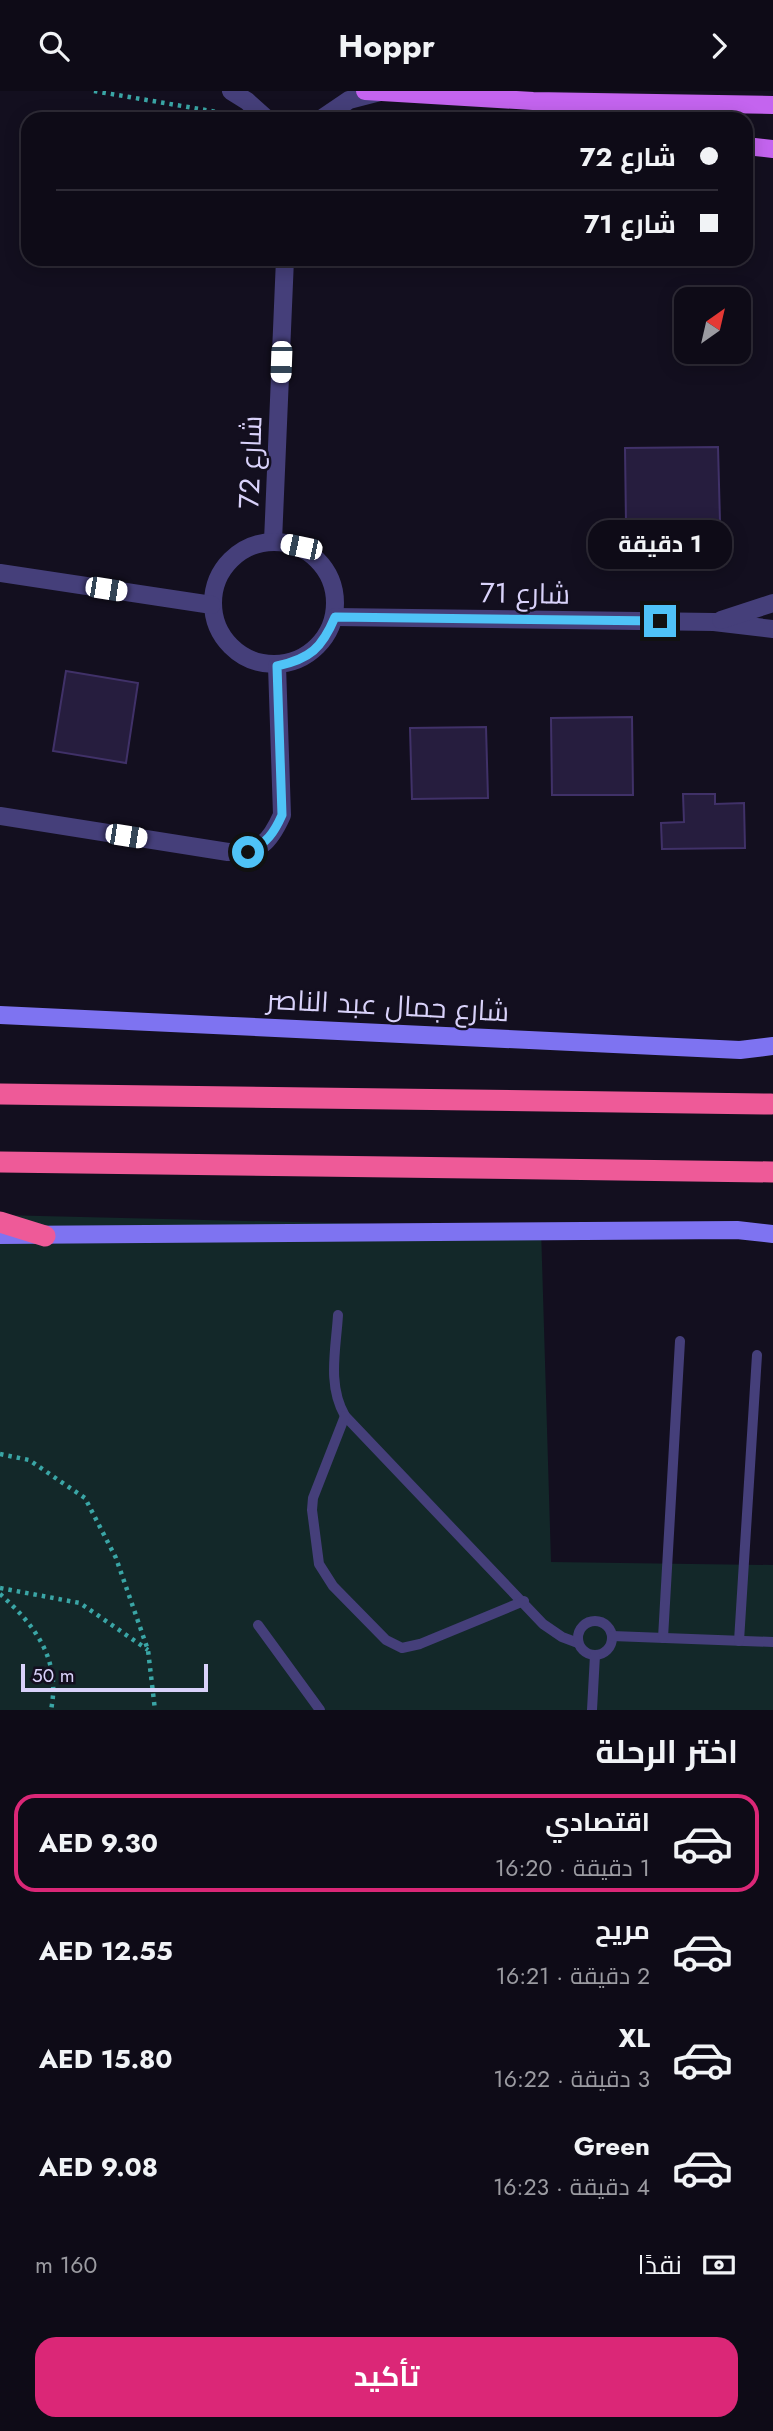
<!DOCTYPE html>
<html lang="ar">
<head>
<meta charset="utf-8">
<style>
	:root { --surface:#0e0b17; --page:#171420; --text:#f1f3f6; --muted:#9b9ba1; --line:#2e2b36; --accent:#db2777 }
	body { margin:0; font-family:Jost,Cairo,sans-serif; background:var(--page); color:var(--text); direction:rtl; height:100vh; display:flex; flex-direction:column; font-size:26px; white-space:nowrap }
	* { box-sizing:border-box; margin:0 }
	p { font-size:23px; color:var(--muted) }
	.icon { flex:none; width:38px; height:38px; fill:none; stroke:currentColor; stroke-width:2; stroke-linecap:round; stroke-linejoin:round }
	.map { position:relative; height:1619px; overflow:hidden; direction:ltr }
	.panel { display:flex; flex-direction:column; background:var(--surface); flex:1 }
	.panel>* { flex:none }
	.guide { position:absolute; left:21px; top:21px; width:732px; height:154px; border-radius:21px; box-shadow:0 4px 18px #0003,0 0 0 2px var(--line); direction:rtl; display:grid; align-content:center; height:154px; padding:0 35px; background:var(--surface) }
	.needle { width:46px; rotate:34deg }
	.tools { position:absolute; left:674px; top:196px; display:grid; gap:14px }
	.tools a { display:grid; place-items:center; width:77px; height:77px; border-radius:14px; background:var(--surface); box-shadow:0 4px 18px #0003,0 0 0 2px var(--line); font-size:35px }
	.scale { position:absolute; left:21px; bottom:18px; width:187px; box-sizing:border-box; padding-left:7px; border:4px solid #d9d2fa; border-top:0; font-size:19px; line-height:24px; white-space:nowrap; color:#d9d2fa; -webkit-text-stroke:5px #130f1f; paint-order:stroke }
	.end { position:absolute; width:32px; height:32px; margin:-16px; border:9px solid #4fc3f7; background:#111; box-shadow:0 0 0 4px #111 }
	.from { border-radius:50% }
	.bubble { position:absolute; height:49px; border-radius:21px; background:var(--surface); box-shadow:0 4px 18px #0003,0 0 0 2px var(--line); font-size:23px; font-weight:700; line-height:49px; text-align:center; direction:rtl }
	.car { position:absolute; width:21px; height:42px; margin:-21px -10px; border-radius:9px; box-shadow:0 0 5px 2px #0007; background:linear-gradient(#fff 24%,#345 0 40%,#fff 0 76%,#345 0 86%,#fff 0) }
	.guide b { display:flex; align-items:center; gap:24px; height:66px; font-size:26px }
	.guide b+b { border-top:2px solid var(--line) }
	.guide i { width:18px; height:18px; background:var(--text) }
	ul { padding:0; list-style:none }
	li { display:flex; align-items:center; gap:21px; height:98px; margin:0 14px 10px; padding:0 21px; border:4px solid transparent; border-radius:21px }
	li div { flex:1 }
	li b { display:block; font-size:26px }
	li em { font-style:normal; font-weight:700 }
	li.active { border-color:var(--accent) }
	li>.icon { width:63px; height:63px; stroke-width:1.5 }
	h2 { padding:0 35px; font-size:32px; line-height:84px }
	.pay { display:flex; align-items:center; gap:18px; height:77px; padding:0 35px; font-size:26px }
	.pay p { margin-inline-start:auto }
	.button { display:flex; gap:14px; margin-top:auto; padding:14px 35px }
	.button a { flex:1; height:80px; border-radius:21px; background:var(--accent); color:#fff; font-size:28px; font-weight:700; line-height:80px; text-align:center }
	header { display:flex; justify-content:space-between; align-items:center; height:91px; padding:0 35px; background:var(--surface); font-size:32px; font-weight:700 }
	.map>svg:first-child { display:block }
	.green { fill:#132829 }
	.building { fill:#261d3e; stroke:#403168; stroke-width:2 }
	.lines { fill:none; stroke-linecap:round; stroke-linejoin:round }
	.path { stroke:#3aa6a6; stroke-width:4.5; stroke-dasharray:3.5 5; stroke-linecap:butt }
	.lane { stroke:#453f7a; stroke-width:10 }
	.street { stroke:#453f7a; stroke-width:18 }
	.secondary { stroke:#7e73f1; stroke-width:18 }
	.primary { stroke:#c464ef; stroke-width:18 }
	.highway { stroke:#ee5a98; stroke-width:21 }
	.route { stroke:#4fc3f7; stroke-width:9 }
	.labels { text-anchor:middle; stroke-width:5; stroke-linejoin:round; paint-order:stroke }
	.street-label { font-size:28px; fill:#d9d2fa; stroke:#130f1f }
</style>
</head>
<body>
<header><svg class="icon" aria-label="forward" viewBox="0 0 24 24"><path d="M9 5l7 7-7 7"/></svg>Hoppr<svg class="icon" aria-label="search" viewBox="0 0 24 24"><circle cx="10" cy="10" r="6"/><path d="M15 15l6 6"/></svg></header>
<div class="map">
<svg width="773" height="1619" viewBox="0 0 773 1619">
	<rect width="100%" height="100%" fill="#130f1f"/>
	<!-- green -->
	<polygon class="green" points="0,1124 541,1137 551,1471 773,1474 773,1619 0,1619"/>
	<!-- building -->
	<g class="building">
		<polygon points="718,356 720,431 626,432 625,357"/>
		<polygon points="66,580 138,592 126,672 53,660"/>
		<polygon points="632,626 633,704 552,704 551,627"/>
		<polygon points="486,636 488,707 412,708 410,637"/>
		<polygon points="683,703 715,703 715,713 744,712 745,757 662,758 661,732 684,731"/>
	</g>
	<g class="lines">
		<!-- path -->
		<g class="path">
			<polyline points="94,0 223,22"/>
			<polyline points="0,1363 29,1369 85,1407 116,1467 148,1559 155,1619"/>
			<polyline points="0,1497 80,1512 148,1559"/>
			<path d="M0 1503C36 1535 61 1569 51 1619"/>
		</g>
		<!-- lane -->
		<g class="lane">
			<path d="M338 1224C336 1258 327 1294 345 1325L543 1533 562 1546 578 1552"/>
			<polyline points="345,1325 313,1407 312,1419 319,1473 333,1495 386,1549 402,1557 420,1553 524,1510"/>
			<circle cx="595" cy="1547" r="17"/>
			<polyline points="258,1534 320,1619"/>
			<polyline points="612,1545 773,1551"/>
			<polyline points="663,1547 680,1250"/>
			<polyline points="739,1550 757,1264"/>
			<polyline points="592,1619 595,1564"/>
		</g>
		<!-- street -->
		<g class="street">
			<polyline points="231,0 247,10 267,28"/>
			<polyline points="321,28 349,9 380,1"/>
			<polyline points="273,450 285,168"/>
			<circle cx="274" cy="512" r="61"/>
			<polyline points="0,482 212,514"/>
			<polyline points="335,526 714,531 773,538"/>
			<polyline points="721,529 773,512"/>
			<path d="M0 725 228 761C260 761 269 753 282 724L277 575"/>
		</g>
		<!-- secondary -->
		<g class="secondary">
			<polyline points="0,924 740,959 773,955"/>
			<polyline points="0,1144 737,1139 773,1143"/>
		</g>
		<!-- primary -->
		<g class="primary">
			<polyline points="365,0 533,10 773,14"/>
			<polyline points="553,16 590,28"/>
			<polyline points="746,55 773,58"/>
		</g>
		<!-- highway -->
		<g class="highway">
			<polyline points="0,1003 771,1013"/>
			<polyline points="0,1071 772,1081"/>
			<polyline points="0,1131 45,1145"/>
		</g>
	</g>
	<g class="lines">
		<!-- route -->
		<path class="route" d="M248 761C267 752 274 742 282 724L277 575C310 568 322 557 335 526L660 530"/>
	</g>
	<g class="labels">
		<!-- street labels -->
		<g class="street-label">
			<text transform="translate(250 371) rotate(-88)" y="10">شارع 72</text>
			<text transform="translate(525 502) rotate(1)" y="10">شارع 71</text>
			<text transform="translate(388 914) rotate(3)" y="10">شارع جمال عبد الناصر</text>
		</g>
	</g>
</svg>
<div class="tools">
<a><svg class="needle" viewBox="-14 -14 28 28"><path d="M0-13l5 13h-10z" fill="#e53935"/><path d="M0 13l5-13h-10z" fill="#9b9ba1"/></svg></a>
</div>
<div class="scale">50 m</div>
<i class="end from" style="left:248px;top:761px"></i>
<i class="end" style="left:660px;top:530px"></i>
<div class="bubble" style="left:588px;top:429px;width:144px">1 دقيقة</div>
<i class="car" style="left:281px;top:271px;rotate:182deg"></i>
<i class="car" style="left:301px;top:456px;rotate:282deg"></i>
<i class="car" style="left:106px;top:498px;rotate:99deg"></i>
<i class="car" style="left:126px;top:745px;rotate:99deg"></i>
<div class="guide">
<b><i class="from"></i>شارع 72</b>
<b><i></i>شارع 71</b>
</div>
</div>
<section class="panel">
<h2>اختر الرحلة</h2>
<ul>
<li class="active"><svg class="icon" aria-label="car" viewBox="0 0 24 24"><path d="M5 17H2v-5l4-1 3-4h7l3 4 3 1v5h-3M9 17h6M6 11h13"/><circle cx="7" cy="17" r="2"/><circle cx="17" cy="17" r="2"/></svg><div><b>اقتصادي</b><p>1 دقيقة · 16:20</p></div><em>AED 9.30</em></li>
<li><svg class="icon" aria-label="car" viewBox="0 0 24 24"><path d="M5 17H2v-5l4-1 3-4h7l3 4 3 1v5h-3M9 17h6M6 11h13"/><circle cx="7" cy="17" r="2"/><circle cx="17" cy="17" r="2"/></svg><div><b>مريح</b><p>2 دقيقة · 16:21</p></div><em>AED 12.55</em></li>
<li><svg class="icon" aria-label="car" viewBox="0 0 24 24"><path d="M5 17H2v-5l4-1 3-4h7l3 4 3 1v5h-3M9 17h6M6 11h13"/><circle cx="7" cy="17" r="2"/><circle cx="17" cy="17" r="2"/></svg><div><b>XL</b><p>3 دقيقة · 16:22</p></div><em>AED 15.80</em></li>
<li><svg class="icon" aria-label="car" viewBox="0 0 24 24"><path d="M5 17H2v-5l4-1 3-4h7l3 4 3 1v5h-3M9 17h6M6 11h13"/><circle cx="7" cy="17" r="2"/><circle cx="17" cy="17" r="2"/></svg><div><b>Green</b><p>4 دقيقة · 16:23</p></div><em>AED 9.08</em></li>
</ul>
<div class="pay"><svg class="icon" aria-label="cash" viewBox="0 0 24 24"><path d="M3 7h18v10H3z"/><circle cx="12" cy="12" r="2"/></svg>نقدًا<p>160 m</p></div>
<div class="button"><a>تأكيد</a></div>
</section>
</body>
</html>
